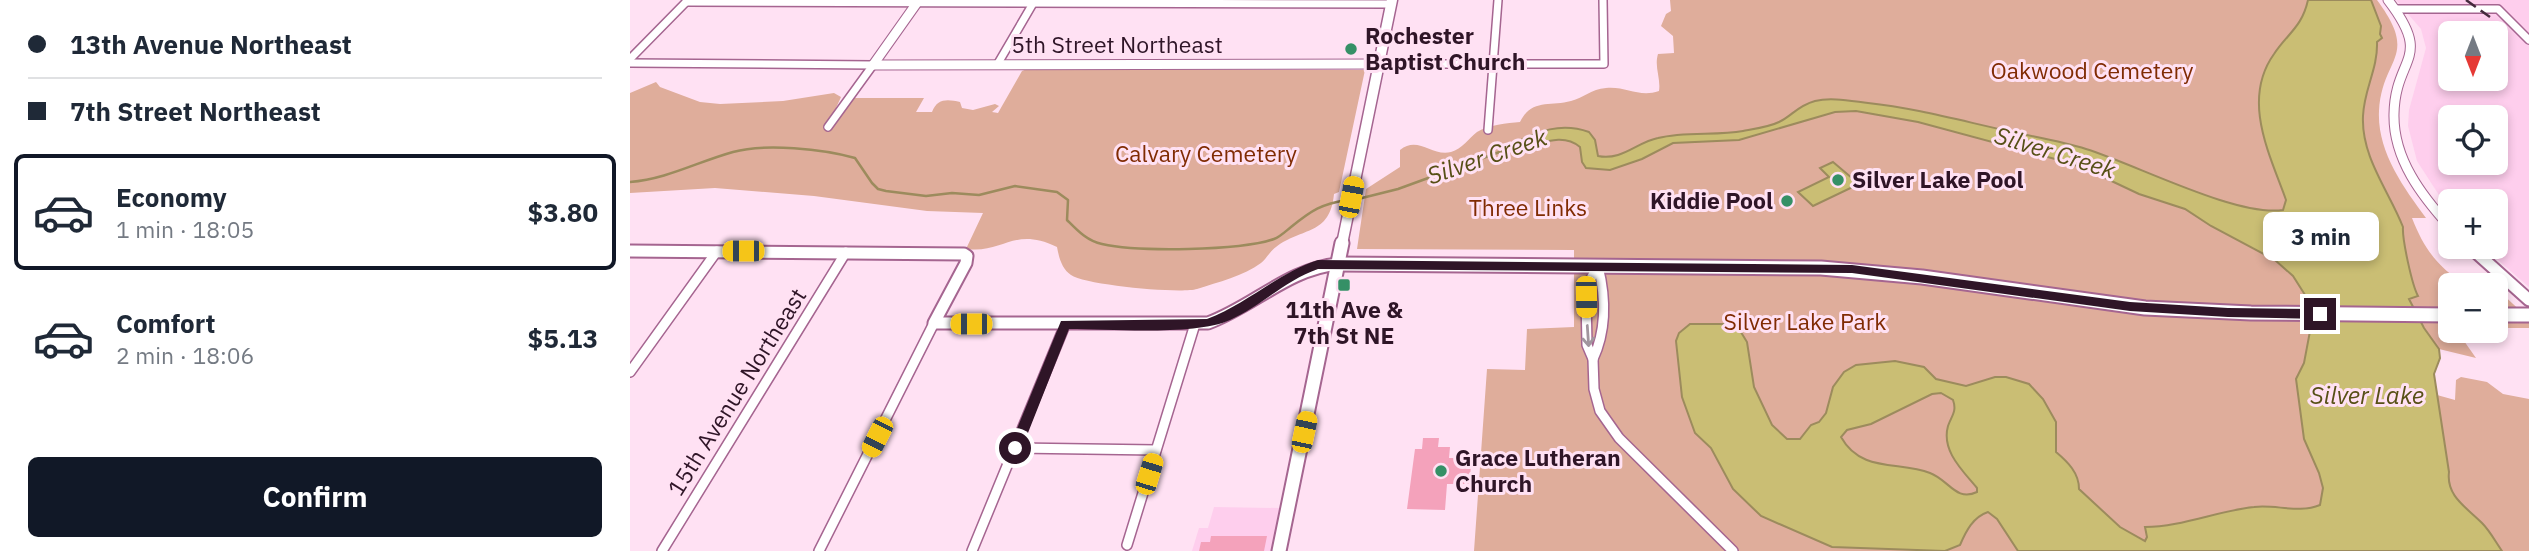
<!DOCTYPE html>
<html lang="en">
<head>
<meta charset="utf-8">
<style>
	:root { --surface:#fff; --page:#f6f6f7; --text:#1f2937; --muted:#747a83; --line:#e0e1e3; --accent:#111827 }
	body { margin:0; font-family:"IBM Plex Sans",sans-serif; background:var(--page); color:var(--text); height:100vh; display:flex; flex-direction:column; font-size:26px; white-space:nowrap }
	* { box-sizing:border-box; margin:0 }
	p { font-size:23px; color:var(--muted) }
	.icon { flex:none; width:38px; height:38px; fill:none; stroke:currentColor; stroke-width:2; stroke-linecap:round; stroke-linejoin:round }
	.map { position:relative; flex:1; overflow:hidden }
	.panel { display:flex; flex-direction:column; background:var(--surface); width:630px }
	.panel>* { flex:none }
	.guide { display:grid; align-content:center; height:154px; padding:0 28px; background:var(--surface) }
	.needle { width:46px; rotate:180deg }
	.buttons { position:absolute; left:1808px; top:21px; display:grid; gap:14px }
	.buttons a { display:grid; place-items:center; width:70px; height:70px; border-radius:10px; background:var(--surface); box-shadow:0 4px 10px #0003; font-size:35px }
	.end { position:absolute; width:32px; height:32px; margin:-16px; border:9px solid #2f1527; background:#fff; box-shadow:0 0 0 4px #fff }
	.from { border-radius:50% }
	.bubble { position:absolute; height:49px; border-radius:10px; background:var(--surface); box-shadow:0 4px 10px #0003; font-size:23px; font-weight:700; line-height:49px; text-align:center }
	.car { position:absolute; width:21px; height:42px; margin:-21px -10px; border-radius:9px; box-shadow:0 0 5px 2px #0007; background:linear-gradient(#f5c518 24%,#345 0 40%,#f5c518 0 76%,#345 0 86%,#f5c518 0) }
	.guide b { display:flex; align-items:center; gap:24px; height:66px; font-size:26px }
	.guide b+b { border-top:2px solid var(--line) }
	.guide i { width:18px; height:18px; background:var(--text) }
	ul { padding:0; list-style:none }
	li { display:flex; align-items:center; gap:21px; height:116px; margin:0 14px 10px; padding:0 14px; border:4px solid transparent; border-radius:10px }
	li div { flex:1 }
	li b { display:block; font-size:26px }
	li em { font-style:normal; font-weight:700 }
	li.on { border-color:var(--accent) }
	li>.icon { width:63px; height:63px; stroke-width:1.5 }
	.action { display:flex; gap:14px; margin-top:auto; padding:14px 28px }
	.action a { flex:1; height:80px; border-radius:10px; background:var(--accent); color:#fff; font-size:28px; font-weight:700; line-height:80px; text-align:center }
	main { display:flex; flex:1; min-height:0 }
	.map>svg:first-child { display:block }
	.built { fill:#feceed; fill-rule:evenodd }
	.green { fill:#dfad9b }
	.water { fill:#cabe74; stroke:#9c8b5d; stroke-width:2; fill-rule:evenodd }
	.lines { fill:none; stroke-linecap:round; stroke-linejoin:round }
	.stream { stroke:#9c8b5d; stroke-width:2.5 }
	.building { fill:#f4a2bb }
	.minor-far1-casing { stroke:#a56590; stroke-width:10 }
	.minor-casing { stroke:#a56590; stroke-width:12 }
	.tertiary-far1-casing { stroke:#a56590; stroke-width:11 }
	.tertiary-casing { stroke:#a56590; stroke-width:15 }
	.secondary-far1-casing { stroke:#a56590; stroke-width:13 }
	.secondary-casing { stroke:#a56590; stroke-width:17 }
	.minor-far1 { stroke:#fff; stroke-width:7 }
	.minor { stroke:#fff; stroke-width:9 }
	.tertiary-far1 { stroke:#fff; stroke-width:9 }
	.tertiary { stroke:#fff; stroke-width:11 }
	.secondary-far1 { stroke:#fff; stroke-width:10 }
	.secondary { stroke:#fff; stroke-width:13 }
	.rail { stroke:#442a3c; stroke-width:2.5; stroke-dasharray:12 6; stroke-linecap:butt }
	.oneway { stroke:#a1969e }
	.route { fill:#2f1527 }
	.poi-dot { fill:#359066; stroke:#ffe1f3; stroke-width:2.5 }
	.labels { text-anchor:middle; stroke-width:6; stroke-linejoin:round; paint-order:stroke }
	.poi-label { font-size:23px; font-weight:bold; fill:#2f1527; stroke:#ffe1f3; text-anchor:start }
	.street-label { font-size:23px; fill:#2f1527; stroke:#ffe1f3 }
	.park-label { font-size:23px; fill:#802b03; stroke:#ffe1f3 }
	.water-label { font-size:24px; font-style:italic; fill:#574f16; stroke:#ffe1f3 }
</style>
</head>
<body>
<main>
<section class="panel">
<div class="guide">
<b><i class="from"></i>13th Avenue Northeast</b>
<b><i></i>7th Street Northeast</b>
</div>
<ul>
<li class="on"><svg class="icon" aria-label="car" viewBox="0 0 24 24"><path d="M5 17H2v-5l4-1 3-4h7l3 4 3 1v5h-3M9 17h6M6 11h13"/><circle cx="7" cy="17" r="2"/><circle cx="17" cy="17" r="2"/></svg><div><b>Economy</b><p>1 min · 18:05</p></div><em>$3.80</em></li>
<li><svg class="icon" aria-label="car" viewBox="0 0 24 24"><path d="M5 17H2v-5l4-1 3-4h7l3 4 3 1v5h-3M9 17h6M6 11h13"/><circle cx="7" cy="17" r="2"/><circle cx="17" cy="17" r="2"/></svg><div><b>Comfort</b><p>2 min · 18:06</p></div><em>$5.13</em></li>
</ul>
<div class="action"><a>Confirm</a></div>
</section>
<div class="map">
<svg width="1899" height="551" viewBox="0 0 1899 551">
	<rect width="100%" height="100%" fill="#ffe1f3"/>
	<!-- built -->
	<g class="built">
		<path d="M1766 0H1899V287L1853 247H1866V201H1820V212L1787 161 1778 126 1779 110 1796 48 1791 29ZM1820 33H1866V79H1820ZM1820 117H1866V163H1820Z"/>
		<polygon points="584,507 650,508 641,551 562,551 569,528 578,528"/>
	</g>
	<!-- green -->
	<g class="green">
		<path d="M1040 0H1747C1790 58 1752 56 1749 111 1747 151 1773 187 1796 218H1782C1793 246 1804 262 1828 280L1850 273 1863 285H1820V331H1827L1846 358 1809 349 1810 358 1804 374 1807 395 1825 400 1826 380 1831 377 1857 382 1873 394 1899 399V551H844L857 369 895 370 897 329 944 327V250L727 249 736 189 770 167V150C788 135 802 157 821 152 832 149 839 138 847 132 859 125 877 123 890 122 902 98 920 107 941 101 954 98 961 89 976 88 996 86 1009 98 1029 91 1031 78 1024 67 1028 54L1044 53 1043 36 1031 26 1036 14 1041 11Z"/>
		<path d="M397 69 735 70 709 192 704 194C700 236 672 227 646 247 640 251 637 258 631 263 614 276 588 282 567 289 550 294 455 285 441 275 432 269 429 258 427 247 383 226 374 254 336 249L353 213 297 211 184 196 85 188 0 193V93L26 82 30 87 70 102 90 104 153 101 204 93 211 97 206 108 208 112 219 98H294L286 112H302C307 98 318 99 330 102L332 108 343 110 365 104 369 106 362 112 368 113 392 71Z"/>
		<polygon points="1866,288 1899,319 1899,328 1866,328"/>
	</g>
	<!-- water -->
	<g class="water">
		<path d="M1678 0H1741L1751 26 1750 34 1752 38 1747 42C1748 69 1734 89 1733 116 1731 157 1759 191 1773 227 1772 239 1782 285 1788 296L1779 299 1794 328 1809 349 1810 358 1804 374 1819 472C1816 496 1836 507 1852 523 1860 531 1865 541 1872 551H1388L1367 519 1358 512C1343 517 1336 531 1330 545L1315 551 1202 547 1131 516 1103 489 1081 448 1065 433 1052 397 1046 341 1049 333 1060 324H1103L1109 329 1117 342 1124 387 1142 425 1157 439H1170L1181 425 1189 422 1196 413 1203 387 1214 372 1226 365 1265 361 1294 367 1306 379 1336 386 1365 377H1376L1399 384 1413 399 1426 422V452C1438 462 1449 473 1449 489L1490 527 1515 541 1517 537 1515 527C1551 527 1587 511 1624 507 1645 504 1669 514 1690 505L1693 488 1689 473 1674 439 1666 379 1674 363 1681 326 1677 298 1663 276 1645 260 1581 226 1555 209 1509 194 1454 168 1425 159 1288 122 1226 111 1205 112 1109 140 1043 143 1012 159 980 170 956 168 952 162 950 147C931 131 908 146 886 149L883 144C908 131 931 122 959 132L965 140 968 156C992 161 1007 142 1028 138 1055 131 1087 136 1113 131 1124 129 1139 127 1149 122 1162 116 1167 106 1185 101 1201 97 1221 101 1238 103 1285 108 1332 121 1378 131 1404 137 1431 141 1456 149 1505 164 1606 217 1653 210L1656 200C1640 155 1611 100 1644 54 1658 33 1672 27 1678 0ZM1311 393 1323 400C1327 411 1322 415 1318 426 1311 451 1333 471 1347 488V492C1326 502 1319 480 1300 473 1269 461 1231 473 1211 437L1217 430 1241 424 1302 394Z"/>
		<polygon points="1203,162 1229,184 1183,206 1168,192 1199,177 1190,168"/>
	</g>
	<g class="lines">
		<!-- stream -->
		<g class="stream">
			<path d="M0 182C37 179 67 162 103 152 135 143 193 149 225 158L242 183 248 189 256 191 296 196 322 193 349 195 385 186 427 192 438 200 437 220C447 230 457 241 472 244 507 252 610 251 644 239 650 237 656 231 661 227 682 210 691 204 718 200"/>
			<polyline points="724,200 768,189 886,146"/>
		</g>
	</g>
	<!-- building -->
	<g class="building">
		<polygon points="793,438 809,438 808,447 820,447 819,458 842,458 839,484 817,484 815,510 777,509 785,449 792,449"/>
		<polygon points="581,536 637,536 634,551 569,551 571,542 580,542"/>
	</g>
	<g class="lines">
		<!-- minor-far1 casing -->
		<g class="minor-far1-casing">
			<g id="minor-far1">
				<polyline points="56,2 761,4"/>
				<polyline points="1766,9 1868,9 1899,40"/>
				<polyline points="0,59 58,0"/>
				<polyline points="0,63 243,65"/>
				<polyline points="750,64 974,64 973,0"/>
				<polyline points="367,65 405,0"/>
				<polyline points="198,127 243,65"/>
				<polyline points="858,130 868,0"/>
			</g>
		</g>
		<!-- minor casing -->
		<g class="minor-casing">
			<g id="minor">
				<polyline points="968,266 959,282 956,297 957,345 963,359 964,389 970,411 989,438 1103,551"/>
				<path d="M963 359C977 329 976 298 968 266"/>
				<polyline points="0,372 87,251"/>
				<polyline points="385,448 526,450"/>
				<polyline points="497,545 565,324"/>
				<polyline points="32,551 216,252"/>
				<polyline points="189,551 304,323"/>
				<polyline points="342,551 435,325"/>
			</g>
		</g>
		<!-- tertiary-far1 casing -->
		<g class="tertiary-far1-casing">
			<g id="tertiary-far1">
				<path d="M1758 0C1804 60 1765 56 1764 114 1763 159 1792 196 1820 227"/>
				<polyline points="243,65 750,64"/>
				<polyline points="243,65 289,0"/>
			</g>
		</g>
		<!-- tertiary casing -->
		<g class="tertiary-casing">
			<g id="tertiary">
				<polyline points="1840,247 1899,300"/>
				<path d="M0 251 334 254 337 256 336 263 304 323H578C624 306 658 269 708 264"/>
			</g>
		</g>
		<!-- secondary-far1 casing -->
		<g class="secondary-far1-casing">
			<polyline id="secondary-far1" points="712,244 762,0"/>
		</g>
		<!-- secondary casing -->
		<g class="secondary-casing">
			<g id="secondary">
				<polyline points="708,264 1191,268 1292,277 1515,308 1621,313 1820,315"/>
				<polyline points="1866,315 1899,315"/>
				<polyline points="649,551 712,243"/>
			</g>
		</g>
		<!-- minor-far1 -->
		<use href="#minor-far1" class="minor-far1"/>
		<!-- minor -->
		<use href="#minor" class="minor"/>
		<!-- tertiary-far1 -->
		<use href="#tertiary-far1" class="tertiary-far1"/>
		<!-- tertiary -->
		<use href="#tertiary" class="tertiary"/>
		<!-- secondary-far1 -->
		<use href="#secondary-far1" class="secondary-far1"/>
		<!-- secondary -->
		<use href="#secondary" class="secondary"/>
		<!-- rail -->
		<polyline class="rail" points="1836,0 1860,17"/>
	</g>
	<!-- one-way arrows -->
	<defs><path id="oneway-shaft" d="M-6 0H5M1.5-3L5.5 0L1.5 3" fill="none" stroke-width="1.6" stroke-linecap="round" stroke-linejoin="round" transform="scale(1.75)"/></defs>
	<use class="oneway" href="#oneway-shaft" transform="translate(958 336) rotate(86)"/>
	<!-- route -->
	<path class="route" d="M688 260 1222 265 1500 302 1598 308 1690 309 1696 314 1690 319 1598 317 1500 311 1222 273 688 269C656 280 631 306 600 320 565 336 480 329 439 329L392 448 390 452H381L379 448 431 321 577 319C617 304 648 273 688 260Z"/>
	<!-- markers -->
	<g class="poi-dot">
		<circle cx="721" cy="49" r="7"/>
		<circle cx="1208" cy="180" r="7"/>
		<circle cx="1157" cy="201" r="7"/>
		<rect x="707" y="278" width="14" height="14" rx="3.5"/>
		<circle cx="811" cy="471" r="7"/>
	</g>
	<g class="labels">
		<!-- poi labels -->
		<g class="poi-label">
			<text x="735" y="44">Rochester<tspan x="735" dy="26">Baptist Church</tspan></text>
			<text x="1222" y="188">Silver Lake Pool</text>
			<text x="1143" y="209" text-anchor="end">Kiddie Pool</text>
			<text x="714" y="318" text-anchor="middle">11th Ave &amp;<tspan x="714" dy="26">7th St NE</tspan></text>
			<text x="825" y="466">Grace Lutheran<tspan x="825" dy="26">Church</tspan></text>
		</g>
		<!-- street labels -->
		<g class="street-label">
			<text x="487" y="53">5th Street Northeast</text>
			<text transform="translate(107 392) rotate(-58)" y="8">15th Avenue Northeast</text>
		</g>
		<!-- park labels -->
		<g class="park-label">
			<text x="1462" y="79">Oakwood Cemetery</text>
			<text x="576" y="162">Calvary Cemetery</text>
			<text x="898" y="216">Three Links</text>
			<text x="1175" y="330">Silver Lake Park</text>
		</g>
		<!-- water labels -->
		<g class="water-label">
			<text transform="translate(1425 153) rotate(17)" y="8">Silver Creek</text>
			<text transform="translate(857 157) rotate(-19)" y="8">Silver Creek</text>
			<text x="1737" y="404">Silver Lake</text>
		</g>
	</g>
</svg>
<div class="buttons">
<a><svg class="needle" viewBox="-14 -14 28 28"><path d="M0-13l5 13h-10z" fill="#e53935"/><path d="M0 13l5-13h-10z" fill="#747a83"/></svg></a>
<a><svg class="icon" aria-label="locate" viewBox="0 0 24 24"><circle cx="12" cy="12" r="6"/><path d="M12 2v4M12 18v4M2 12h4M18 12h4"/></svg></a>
<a>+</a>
<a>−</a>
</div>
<i class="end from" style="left:385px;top:448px"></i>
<i class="end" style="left:1690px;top:314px"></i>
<div class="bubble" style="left:1633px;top:212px;width:116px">3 min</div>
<i class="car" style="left:721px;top:197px;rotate:11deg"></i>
<i class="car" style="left:113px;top:251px;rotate:270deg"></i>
<i class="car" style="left:956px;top:297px;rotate:179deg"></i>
<i class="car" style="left:341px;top:324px;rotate:270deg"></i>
<i class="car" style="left:674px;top:432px;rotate:12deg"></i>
<i class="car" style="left:247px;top:437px;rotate:207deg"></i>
<i class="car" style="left:519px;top:474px;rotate:17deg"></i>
</div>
</main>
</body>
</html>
